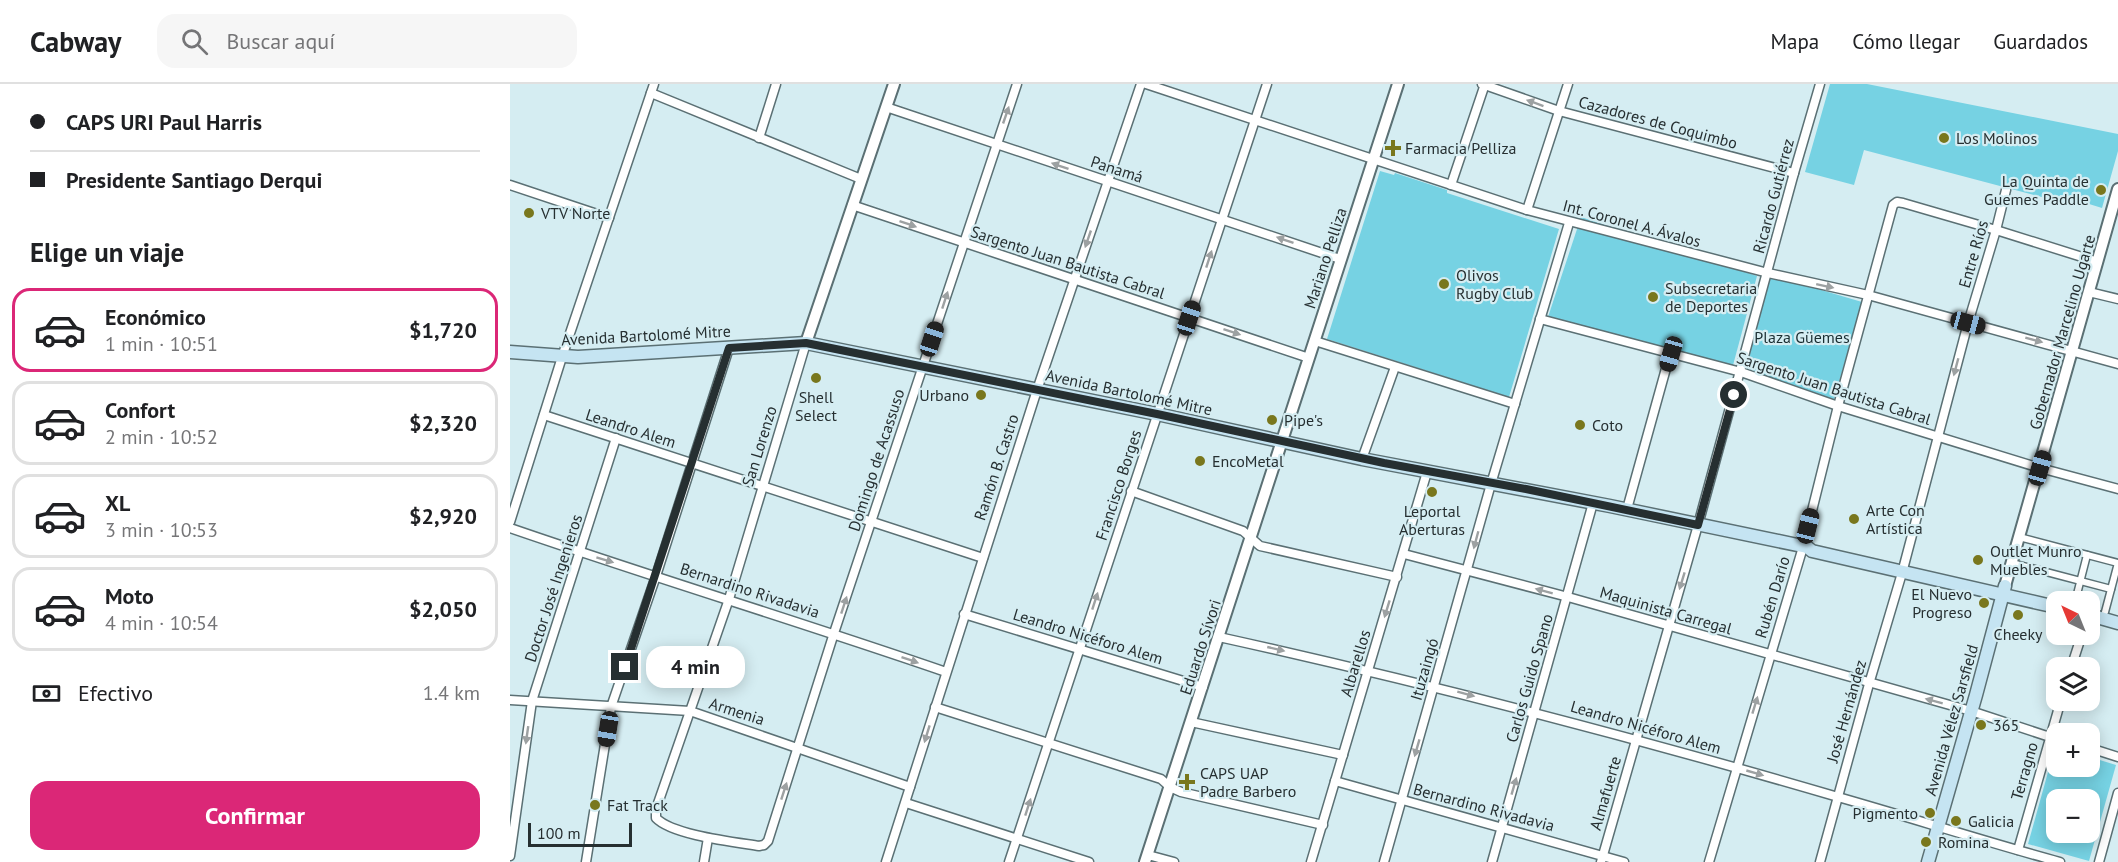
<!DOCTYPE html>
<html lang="es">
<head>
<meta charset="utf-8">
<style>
	:root { --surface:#fff; --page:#f6f6f6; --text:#202124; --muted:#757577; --line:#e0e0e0; --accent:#db2777 }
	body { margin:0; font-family:"PT Sans",sans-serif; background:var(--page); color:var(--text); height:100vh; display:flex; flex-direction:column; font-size:22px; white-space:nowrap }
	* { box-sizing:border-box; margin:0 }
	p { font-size:20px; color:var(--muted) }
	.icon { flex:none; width:33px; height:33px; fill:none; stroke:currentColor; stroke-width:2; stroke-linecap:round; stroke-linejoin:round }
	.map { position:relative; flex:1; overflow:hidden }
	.panel { display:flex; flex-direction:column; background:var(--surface); width:510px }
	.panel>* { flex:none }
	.hud { display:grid; align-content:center; height:132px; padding:0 30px; background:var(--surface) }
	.needle { width:39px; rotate:317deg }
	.tools { position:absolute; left:1536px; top:507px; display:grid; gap:12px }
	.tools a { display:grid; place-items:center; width:54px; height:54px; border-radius:12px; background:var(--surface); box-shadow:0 3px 15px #0003; font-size:30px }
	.scale { position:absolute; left:18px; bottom:15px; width:104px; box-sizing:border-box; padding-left:6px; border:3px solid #262f31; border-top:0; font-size:16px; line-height:21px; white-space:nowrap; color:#262f31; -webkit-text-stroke:4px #d5edf2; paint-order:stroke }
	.end { position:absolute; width:27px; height:27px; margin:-14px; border:8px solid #262f31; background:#fff; box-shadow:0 0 0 3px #fff }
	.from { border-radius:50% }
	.bubble { position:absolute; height:42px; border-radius:18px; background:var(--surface); box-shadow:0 3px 15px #0003; font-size:20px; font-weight:600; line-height:42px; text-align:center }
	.car { position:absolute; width:18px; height:36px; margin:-18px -9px; border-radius:8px; box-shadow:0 0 4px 2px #0007; background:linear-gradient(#222 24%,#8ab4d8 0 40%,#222 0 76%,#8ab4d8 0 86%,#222 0) }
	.hud b { display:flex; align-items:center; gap:21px; height:57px; font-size:22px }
	.hud b+b { border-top:2px solid var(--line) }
	.hud i { width:15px; height:15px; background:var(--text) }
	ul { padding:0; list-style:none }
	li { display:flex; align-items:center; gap:18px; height:84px; margin:0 12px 9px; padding:0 18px; border:3px solid var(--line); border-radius:18px }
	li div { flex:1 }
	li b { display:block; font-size:22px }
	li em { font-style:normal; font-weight:600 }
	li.on { border-color:var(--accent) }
	li>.icon { width:54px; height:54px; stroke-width:1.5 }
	h2 { padding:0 30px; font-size:27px; line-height:72px }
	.pay { display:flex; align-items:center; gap:15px; height:66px; padding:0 30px; font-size:22px }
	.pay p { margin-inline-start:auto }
	.primary-button { display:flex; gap:12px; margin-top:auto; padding:12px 30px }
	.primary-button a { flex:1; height:69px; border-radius:18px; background:var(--accent); color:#fff; font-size:24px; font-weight:600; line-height:69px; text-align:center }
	header { display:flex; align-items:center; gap:36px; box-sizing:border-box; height:84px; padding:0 30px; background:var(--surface); border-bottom:2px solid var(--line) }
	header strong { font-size:28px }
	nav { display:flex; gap:33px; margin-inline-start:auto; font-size:21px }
	.search { width:420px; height:54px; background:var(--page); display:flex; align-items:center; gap:15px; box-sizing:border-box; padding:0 21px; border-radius:18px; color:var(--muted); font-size:22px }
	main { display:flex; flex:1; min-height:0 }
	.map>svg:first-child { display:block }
	.green { fill:#76d2e3; fill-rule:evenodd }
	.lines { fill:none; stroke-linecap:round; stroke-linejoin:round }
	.pedestrian-casing { stroke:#5b7074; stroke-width:9 }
	.minor-casing { stroke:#5b7074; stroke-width:11 }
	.tertiary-casing { stroke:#5b7074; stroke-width:14 }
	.secondary-casing { stroke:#5b7074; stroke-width:15 }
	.pedestrian { stroke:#fff; stroke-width:6 }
	.minor { stroke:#fff; stroke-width:8 }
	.tertiary { stroke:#fff; stroke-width:10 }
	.secondary { stroke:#c5e4f2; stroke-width:12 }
	.oneway { fill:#9da1a2 }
	.route { stroke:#262f31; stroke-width:8 }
	.poi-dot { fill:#79771d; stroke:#d5edf2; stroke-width:2 }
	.labels { text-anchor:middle; stroke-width:4.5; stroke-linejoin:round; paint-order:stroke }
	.street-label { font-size:16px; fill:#262f31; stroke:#d5edf2 }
	.poi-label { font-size:16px; fill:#262f31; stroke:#d5edf2; text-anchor:start }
	.park-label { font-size:16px; fill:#1a2e32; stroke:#d5edf2 }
</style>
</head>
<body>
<header>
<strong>Cabway</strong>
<div class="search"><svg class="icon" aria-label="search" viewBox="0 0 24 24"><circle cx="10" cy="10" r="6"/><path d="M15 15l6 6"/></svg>Buscar aquí</div>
<nav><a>Mapa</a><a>Cómo llegar</a><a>Guardados</a></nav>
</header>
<main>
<section class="panel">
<div class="hud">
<b><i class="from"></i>CAPS URI Paul Harris</b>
<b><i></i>Presidente Santiago Derqui</b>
</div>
<h2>Elige un viaje</h2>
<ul>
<li class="on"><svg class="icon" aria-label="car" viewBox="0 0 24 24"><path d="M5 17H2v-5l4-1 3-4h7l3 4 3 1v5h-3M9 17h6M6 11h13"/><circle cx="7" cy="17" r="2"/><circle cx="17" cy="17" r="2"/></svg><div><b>Económico</b><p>1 min · 10:51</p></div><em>$1,720</em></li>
<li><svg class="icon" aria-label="car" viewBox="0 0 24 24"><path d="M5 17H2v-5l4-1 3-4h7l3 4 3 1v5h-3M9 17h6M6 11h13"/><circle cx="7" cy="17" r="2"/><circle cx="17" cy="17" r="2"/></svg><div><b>Confort</b><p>2 min · 10:52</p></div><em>$2,320</em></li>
<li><svg class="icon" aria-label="car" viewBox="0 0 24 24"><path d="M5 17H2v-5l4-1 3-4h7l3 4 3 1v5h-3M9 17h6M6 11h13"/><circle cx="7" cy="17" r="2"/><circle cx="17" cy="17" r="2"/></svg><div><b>XL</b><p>3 min · 10:53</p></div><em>$2,920</em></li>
<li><svg class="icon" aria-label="car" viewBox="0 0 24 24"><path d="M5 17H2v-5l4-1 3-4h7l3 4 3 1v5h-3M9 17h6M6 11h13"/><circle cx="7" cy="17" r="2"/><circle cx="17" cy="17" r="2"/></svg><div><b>Moto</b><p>4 min · 10:54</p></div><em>$2,050</em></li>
</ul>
<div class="pay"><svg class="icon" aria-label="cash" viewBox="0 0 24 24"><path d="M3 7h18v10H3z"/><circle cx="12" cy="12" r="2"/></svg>Efectivo<p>1.4 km</p></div>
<div class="primary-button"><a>Confirmar</a></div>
</section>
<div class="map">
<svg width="1608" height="778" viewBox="0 0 1608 778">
	<rect width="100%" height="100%" fill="#d5edf2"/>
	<!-- green -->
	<g class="green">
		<polygon points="1320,0 1357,0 1608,50 1608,67 1592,124 1550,111 1547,117 1354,66 1344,101 1295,88"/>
		<polygon points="870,87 884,91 885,89 937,106 937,109 1049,145 999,313 817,255"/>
		<polygon points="1071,133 1247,192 1222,285 1038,233"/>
		<polygon points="1260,191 1352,218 1324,315 1232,289"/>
		<path d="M1545 663 1546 682H1580V673L1606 681 1579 777 1518 760ZM1546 716H1580V748H1546Z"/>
	</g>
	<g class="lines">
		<!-- pedestrian casing -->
		<g class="pedestrian-casing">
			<g id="pedestrian">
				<polyline points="1509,453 1608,479 1595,528"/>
				<polyline points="1502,479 1601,505"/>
				<polyline points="1565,518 1577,471"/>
			</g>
		</g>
		<!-- minor casing -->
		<g class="minor-casing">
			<g id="minor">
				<polyline points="636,0 1017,126 1258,189 1358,211 1608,280"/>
				<polyline points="972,0 1049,27 1284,89"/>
				<polyline points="141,9 351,95"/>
				<polyline points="376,23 830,175"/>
				<polyline points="249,54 266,0"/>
				<polyline points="0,101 99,134"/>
				<polyline points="941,101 975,0"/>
				<polyline points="342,121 799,274"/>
				<polyline points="1017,126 1058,0"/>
				<polyline points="1579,208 1608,215"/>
				<polyline points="1030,235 1231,288 1328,322 1530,384 1608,405"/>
				<polyline points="805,257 1005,320"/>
				<path d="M296 259 219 515 146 725V734C162 751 224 758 249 762L254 761 258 757 324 549 507 0"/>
				<polyline points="34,331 473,474"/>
				<polyline points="852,375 885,283"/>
				<polyline points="621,407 733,447 750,462 887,493"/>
				<polyline points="1117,425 1160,270"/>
				<polyline points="0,438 52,273 144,0"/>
				<path d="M0 444C145 494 291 538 436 588"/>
				<polyline points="894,470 1058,513 1461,627 1546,655"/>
				<polyline points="1580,525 1580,524"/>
				<polyline points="454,530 693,603"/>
				<path d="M709 553C917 599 1123 653 1328 713 1402 734 1476 758 1550 778"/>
				<polyline points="1561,584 1572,550"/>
				<polyline points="0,616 180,627 400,703"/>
				<polyline points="425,623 651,695 660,703 671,708 813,741"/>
				<polyline points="681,638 833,671"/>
				<polyline points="1580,664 1608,673"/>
				<polyline points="825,697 1114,778"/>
				<polyline points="396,719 579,778"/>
				<polyline points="1508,766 1551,616"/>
				<polyline points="638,771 664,778"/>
				<polyline points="0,772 22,617 106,354"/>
				<polyline points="76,778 101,623 146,492 219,264"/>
				<polyline points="194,778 198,754"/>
				<polyline points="376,778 527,306 631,0"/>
				<polyline points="499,778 757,0"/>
				<polyline points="801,778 917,388"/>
				<polyline points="874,778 981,400 1059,139"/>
				<polyline points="982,778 1083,419"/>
				<polyline points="1091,778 1188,441 1284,89 1310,0"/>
				<polyline points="1199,778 1293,463 1328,322 1383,121 1387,118 1393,119 1486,146 1588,178"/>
				<polyline points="1310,778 1359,600 1392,489 1458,239 1486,146 1496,106"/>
				<polyline points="1589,778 1608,709"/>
			</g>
		</g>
		<!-- tertiary casing -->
		<g class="tertiary-casing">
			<g id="tertiary">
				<polyline points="296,259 384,0"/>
				<polyline points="1495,502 1608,105"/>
				<polyline points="635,778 888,0"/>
			</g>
		</g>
		<!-- secondary casing -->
		<g class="secondary-casing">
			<g id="secondary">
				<polyline points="0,268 68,273 296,259 647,330 852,375 1100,422 1297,463 1302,467 1546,523"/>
				<polyline points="1580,531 1608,539"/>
				<polyline points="1418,778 1466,611 1495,502"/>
			</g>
		</g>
		<!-- pedestrian -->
		<use href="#pedestrian" class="pedestrian"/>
		<!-- minor -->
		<use href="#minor" class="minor"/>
		<!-- tertiary -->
		<use href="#tertiary" class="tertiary"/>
		<!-- secondary -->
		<use href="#secondary" class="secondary"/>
	</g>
	<!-- one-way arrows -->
	<defs><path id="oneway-solid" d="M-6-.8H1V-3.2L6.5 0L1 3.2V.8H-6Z" transform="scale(1.5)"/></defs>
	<g class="oneway">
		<use href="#oneway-solid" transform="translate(1025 19) rotate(-160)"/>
		<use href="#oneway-solid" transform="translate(496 31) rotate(-71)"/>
		<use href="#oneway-solid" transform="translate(550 82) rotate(-161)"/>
		<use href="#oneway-solid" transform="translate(398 140) rotate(19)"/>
		<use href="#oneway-solid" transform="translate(578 155) rotate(109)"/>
		<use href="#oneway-solid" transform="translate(775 156) rotate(-161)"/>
		<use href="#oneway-solid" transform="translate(699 175) rotate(-72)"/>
		<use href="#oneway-solid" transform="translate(1315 202) rotate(12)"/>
		<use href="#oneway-solid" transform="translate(435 216) rotate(-72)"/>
		<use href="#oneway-solid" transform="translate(722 248) rotate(18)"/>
		<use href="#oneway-solid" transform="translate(1524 256) rotate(15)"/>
		<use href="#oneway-solid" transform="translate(1446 283) rotate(105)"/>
		<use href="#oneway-solid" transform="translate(966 456) rotate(105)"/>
		<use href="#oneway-solid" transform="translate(95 476) rotate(17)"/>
		<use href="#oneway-solid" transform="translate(1172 497) rotate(107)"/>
		<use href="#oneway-solid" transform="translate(1034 507) rotate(-165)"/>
		<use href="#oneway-solid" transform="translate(585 517) rotate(-72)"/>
		<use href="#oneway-solid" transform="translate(334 521) rotate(-72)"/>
		<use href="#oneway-solid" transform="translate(877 525) rotate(107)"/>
		<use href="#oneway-solid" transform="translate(766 565) rotate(13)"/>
		<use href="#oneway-solid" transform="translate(400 576) rotate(19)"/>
		<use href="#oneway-solid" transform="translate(956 610) rotate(15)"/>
		<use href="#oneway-solid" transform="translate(1424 617) rotate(-165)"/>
		<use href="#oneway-solid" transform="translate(1245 621) rotate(-73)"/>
		<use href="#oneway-solid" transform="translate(417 650) rotate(107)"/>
		<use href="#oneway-solid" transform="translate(17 651) rotate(98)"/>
		<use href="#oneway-solid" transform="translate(907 664) rotate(106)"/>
		<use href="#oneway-solid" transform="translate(1245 689) rotate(16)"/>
		<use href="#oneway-solid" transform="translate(1004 702) rotate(-74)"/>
		<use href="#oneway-solid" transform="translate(274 707) rotate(-72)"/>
		<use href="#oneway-solid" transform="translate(518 723) rotate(-72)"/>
	</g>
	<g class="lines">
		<!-- route -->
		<polyline class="route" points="115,583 219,264 296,259 647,330 874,379 1016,405 1188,441 1224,311"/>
	</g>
	<!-- markers -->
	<g class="poi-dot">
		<circle cx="1434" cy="54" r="6"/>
		<path d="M880 55h6v6h6v6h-6v6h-6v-6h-6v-6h6z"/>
		<circle cx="1591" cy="106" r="6"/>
		<circle cx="19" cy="129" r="6"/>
		<circle cx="934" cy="200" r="6"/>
		<circle cx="1143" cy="213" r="6"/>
		<circle cx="306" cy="294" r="6"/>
		<circle cx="471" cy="311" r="6"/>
		<circle cx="762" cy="336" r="6"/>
		<circle cx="1070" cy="341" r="6"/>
		<circle cx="690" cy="377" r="6"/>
		<circle cx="922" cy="408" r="6"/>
		<circle cx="1344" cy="435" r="6"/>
		<circle cx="1468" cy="476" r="6"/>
		<circle cx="1474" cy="519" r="6"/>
		<circle cx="1508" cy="531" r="6"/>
		<circle cx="1471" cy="641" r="6"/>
		<path d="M674 689h6v6h6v6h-6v6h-6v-6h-6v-6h6z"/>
		<circle cx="85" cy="721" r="6"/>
		<circle cx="1420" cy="729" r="6"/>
		<circle cx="1446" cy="737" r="6"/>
		<circle cx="1416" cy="758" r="6"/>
	</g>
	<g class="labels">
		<!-- street labels -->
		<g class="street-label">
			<text transform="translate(1148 38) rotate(15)" y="6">Cazadores de Coquimbo</text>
			<text transform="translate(607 85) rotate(18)" y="6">Panamá</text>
			<text transform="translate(1263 112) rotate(-75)" y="6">Ricardo Gutiérrez</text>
			<text transform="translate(1122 139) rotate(15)" y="6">Int. Coronel A. Ávalos</text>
			<text transform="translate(1463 170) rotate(-74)" y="6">Entre Ríos</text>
			<text transform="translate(815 174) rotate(-72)" y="6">Mariano Pelliza</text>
			<text transform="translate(558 178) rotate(18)" y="6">Sargento Juan Bautista Cabral</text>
			<text transform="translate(1552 248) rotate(-74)" y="6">Gobernador Marcelino Ugarte</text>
			<text transform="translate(136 251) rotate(-3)" y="6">Avenida Bartolomé Mitre</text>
			<text transform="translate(1324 304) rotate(18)" y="6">Sargento Juan Bautista Cabral</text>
			<text transform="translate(619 308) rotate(12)" y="6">Avenida Bartolomé Mitre</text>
			<text transform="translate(121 344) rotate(18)" y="6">Leandro Alem</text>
			<text transform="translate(249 362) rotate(-73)" y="6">San Lorenzo</text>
			<text transform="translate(366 376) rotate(-72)" y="6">Domingo de Acassuso</text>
			<text transform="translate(486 383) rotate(-72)" y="6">Ramón B. Castro</text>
			<text transform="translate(608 401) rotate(-72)" y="6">Francisco Borges</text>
			<text transform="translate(43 504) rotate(-72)" y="6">Doctor José Ingenieros</text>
			<text transform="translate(240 506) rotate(18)" y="6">Bernardino Rivadavia</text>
			<text transform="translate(1262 513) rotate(-73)" y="6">Rubén Darío</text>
			<text transform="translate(1156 526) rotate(16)" y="6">Maquinista Carregal</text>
			<text transform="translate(578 552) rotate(17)" y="6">Leandro Nicéforo Alem</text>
			<text transform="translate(690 563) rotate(-72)" y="6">Eduardo Sívori</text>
			<text transform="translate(845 579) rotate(-73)" y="6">Albarellos</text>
			<text transform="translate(914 585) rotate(-74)" y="6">Ituzaingó</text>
			<text transform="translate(1019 594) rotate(-74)" y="6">Carlos Guido Spano</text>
			<text transform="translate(227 627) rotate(18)" y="6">Armenia</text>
			<text transform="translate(1336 627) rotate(-74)" y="6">José Hernández</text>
			<text transform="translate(1441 636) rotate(-74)" y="6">Avenida Vélez Sarsfield</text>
			<text transform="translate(1136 643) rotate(16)" y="6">Leandro Nicéforo Alem</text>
			<text transform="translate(1514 687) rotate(-74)" y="6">Terragno</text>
			<text transform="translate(1095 709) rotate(-74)" y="6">Almafuerte</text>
			<text transform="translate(974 723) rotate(15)" y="6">Bernardino Rivadavia</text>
		</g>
		<!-- poi labels -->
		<g class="poi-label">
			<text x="1446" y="60">Los Molinos</text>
			<text x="895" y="70">Farmacia Pelliza</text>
			<text x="1579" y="103" text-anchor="end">La Quinta de<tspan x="1579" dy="18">Guemes Paddle</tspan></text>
			<text x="31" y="135">VTV Norte</text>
			<text x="946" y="197">Olivos<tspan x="946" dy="18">Rugby Club</tspan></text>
			<text x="1155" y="210">Subsecretaria<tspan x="1155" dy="18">de Deportes</tspan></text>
			<text x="459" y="317" text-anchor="end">Urbano</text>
			<text x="306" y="319" text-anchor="middle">Shell<tspan x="306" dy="18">Select</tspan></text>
			<text x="774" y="342">Pipe's</text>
			<text x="1082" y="347">Coto</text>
			<text x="702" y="383">EncoMetal</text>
			<text x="1356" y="432">Arte Con<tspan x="1356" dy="18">Artística</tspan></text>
			<text x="922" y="433" text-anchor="middle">Leportal<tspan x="922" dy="18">Aberturas</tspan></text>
			<text x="1480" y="473">Outlet Munro<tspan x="1480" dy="18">Muebles</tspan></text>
			<text x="1462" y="516" text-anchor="end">El Nuevo<tspan x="1462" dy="18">Progreso</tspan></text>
			<text x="1508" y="556" text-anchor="middle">Cheeky</text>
			<text x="1483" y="647">365</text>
			<text x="690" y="695">CAPS UAP<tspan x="690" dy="18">Padre Barbero</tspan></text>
			<text x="97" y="727">Fat Track</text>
			<text x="1408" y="735" text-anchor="end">Pigmento</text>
			<text x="1458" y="743">Galicia</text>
			<text x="1428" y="764">Romina</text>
		</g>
		<!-- park labels -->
		<g class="park-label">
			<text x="1292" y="259">Plaza Güemes</text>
		</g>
	</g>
</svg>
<div class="tools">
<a><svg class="needle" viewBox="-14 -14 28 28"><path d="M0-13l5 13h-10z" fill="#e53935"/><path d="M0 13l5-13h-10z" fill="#757577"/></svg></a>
<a><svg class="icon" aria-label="layers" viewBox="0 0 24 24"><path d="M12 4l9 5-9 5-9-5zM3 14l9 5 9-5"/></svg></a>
<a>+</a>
<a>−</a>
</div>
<div class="scale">100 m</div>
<i class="end from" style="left:1224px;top:311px"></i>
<i class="end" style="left:115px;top:583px"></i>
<div class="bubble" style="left:136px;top:562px;width:99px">4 min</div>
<i class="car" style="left:679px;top:234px;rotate:18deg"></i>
<i class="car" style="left:1458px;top:239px;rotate:105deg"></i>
<i class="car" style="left:422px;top:255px;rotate:18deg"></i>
<i class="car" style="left:1161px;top:270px;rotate:196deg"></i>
<i class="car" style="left:1530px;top:384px;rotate:16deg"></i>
<i class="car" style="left:1298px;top:442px;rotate:14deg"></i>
<i class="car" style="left:98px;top:645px;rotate:189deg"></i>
</div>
</main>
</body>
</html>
